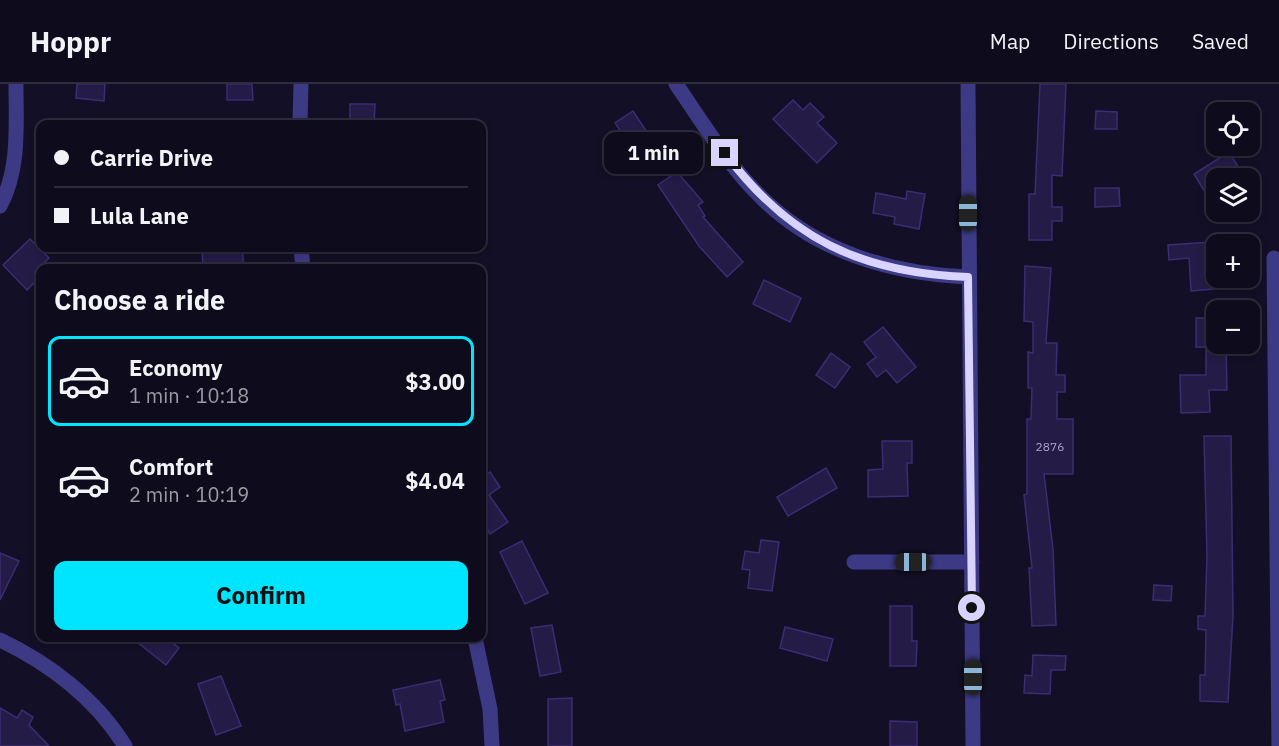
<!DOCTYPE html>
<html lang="en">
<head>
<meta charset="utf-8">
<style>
	:root { --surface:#0e0b1c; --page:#1c1929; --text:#f1f3f6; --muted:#9b9ba3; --line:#2e2b3b; --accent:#00e5ff }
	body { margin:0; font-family:"IBM Plex Sans",sans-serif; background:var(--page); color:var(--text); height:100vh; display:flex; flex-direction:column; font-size:22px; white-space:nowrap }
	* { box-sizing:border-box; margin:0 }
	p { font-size:20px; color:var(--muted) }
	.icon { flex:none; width:33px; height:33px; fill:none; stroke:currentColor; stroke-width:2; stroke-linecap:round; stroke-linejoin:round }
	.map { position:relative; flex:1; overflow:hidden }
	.sheet { position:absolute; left:36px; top:180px; width:450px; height:378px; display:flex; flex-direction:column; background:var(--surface); border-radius:12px; box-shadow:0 3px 9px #0003,0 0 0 2px var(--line) }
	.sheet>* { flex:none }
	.guide { position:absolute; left:36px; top:36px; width:450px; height:132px; border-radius:12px; box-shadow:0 3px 9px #0003,0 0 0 2px var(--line); display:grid; align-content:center; height:132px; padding:0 18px; background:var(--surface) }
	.fabs { position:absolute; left:1206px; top:18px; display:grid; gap:12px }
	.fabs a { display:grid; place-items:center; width:54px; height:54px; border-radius:12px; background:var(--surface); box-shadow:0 3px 9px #0003,0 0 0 2px var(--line); font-size:30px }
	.end { position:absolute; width:27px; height:27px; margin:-14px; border:8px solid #d9d4ff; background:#111; box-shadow:0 0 0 3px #111 }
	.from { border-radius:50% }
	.bubble { position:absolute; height:42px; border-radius:12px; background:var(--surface); box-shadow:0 3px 9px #0003,0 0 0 2px var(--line); font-size:20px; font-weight:700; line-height:42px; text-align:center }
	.car { position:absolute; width:18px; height:36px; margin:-18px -9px; border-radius:8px; box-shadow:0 0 4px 2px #0007; background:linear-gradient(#222 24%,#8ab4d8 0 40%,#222 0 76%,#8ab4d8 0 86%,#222 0) }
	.guide b { display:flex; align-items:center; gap:21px; height:57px; font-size:22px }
	.guide b+b { border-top:2px solid var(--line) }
	.guide i { width:15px; height:15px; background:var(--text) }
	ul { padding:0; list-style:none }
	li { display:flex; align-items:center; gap:18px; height:90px; margin:0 12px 9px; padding:0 6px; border:3px solid transparent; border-radius:12px }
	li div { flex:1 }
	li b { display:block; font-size:22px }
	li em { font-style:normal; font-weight:700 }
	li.current { border-color:var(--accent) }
	li>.icon { width:54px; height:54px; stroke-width:1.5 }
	h2 { padding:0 18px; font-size:27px; line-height:72px }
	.button { display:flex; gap:12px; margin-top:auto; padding:12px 18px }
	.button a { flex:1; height:69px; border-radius:12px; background:var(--accent); color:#111; font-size:24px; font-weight:700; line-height:69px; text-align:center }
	header { display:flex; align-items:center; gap:36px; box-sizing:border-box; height:84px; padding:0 30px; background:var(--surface); border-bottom:2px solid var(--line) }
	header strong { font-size:28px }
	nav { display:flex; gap:33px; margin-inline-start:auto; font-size:21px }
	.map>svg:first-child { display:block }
	.building { fill:#241b47; stroke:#3b2d73; stroke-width:1.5 }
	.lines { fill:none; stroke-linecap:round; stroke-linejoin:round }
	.minor { stroke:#3d3a85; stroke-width:15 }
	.route { stroke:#d9d4ff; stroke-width:8 }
	.labels { text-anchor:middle; stroke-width:4.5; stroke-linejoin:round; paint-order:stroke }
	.number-label { font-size:12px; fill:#aca6d1 }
</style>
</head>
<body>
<header>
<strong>Hoppr</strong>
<nav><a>Map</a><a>Directions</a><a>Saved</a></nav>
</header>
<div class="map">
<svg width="1279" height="662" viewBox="0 0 1279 662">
	<rect width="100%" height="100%" fill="#130f26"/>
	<!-- building -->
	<g class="building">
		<polygon points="77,0 105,0 104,17 76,14"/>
		<polygon points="227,0 252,0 253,16 227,16"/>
		<polygon points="1040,0 1066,0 1062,92 1052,91 1052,123 1062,123 1062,137 1052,137 1052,156 1029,156 1029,110 1035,110"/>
		<polygon points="793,16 803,26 810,19 824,33 817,39 837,59 817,79 773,35"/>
		<polygon points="350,20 375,20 374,40 350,40"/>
		<polygon points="633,27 658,65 640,76 615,39"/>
		<polygon points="1096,27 1117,28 1117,45 1095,45"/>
		<polygon points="1229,68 1245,94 1216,94 1216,126 1194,90"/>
		<polygon points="677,88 703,118 698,121 705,132 703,133 743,178 727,193 699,162 658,101"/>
		<polygon points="1095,104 1119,104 1120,122 1095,123"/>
		<polygon points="907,107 925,110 919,145 894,140 895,133 873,129 876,109 906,115"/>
		<polygon points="30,155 49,174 35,188 40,193 27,206 3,181"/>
		<polygon points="1211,158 1214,205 1191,207 1189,174 1169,176 1168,161"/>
		<polygon points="202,164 242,164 244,184 203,184"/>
		<polygon points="1025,182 1051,184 1046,259 1057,259 1056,291 1065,291 1065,308 1057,308 1057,335 1073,335 1073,390 1044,390 1053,465 1056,541 1032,542 1029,484 1032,484 1024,411 1027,410 1027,335 1031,335 1032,304 1028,304 1028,268 1033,269 1033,238 1024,237"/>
		<polygon points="764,196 801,214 790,238 753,220"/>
		<polygon points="1196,234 1216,234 1216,260 1226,260 1227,306 1209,306 1210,328 1181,329 1180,291 1206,291 1206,263 1196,263"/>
		<polygon points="883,243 916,283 897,299 886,286 877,293 867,280 876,273 864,258"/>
		<polygon points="831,269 850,283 835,304 816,291"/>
		<polygon points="1204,352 1231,352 1233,532 1228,618 1200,617 1200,591 1205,591 1206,546 1198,545 1198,532 1205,532 1207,472"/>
		<polygon points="882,357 912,357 912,379 907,379 908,412 868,413 868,386 883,385"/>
		<polygon points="826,384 837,404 788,432 777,413"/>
		<polygon points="490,388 500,403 489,411 508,438 490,450 482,437 482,394"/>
		<polygon points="761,456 779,458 772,507 748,504 750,486 742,485 745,467 759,469"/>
		<polygon points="522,457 548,509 525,520 500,468"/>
		<polygon points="0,469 19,477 0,516"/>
		<polygon points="1154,501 1172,502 1171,517 1153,516"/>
		<polygon points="890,522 912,522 912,557 917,557 916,582 890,582"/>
		<polygon points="552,541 561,588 540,592 531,544"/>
		<polygon points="785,543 833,555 827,577 780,564"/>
		<polygon points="132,554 166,554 179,564 166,581"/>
		<polygon points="1033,571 1066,572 1065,586 1051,586 1050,610 1024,609 1025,591 1032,592"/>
		<polygon points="221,592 241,642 216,651 198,600"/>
		<polygon points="440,596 445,616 440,617 444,638 405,647 400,620 396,621 393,606"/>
		<polygon points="572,614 572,662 548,662 548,615"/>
		<polygon points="0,624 17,634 22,626 33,633 29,641 49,662 0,662"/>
		<polygon points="890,637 917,638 917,662 890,662"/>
	</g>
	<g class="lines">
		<!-- minor -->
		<g class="minor">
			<path d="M676 0C703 39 729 83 764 116 819 169 894 190 968 193"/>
			<polyline points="968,0 973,662"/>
			<polyline points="300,40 301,0"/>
			<path d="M0 122C20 85 16 41 16 0"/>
			<polyline points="301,164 303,184"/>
			<polyline points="1274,174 1279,662"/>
			<polyline points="854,478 972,478"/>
			<polyline points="475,554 490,625 492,662"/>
			<path d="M0 556C49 579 96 615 125 662"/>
		</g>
	</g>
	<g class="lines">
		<!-- route -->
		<path class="route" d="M725 69C789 155 862 189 968 193L972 524"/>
	</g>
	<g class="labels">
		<!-- number labels -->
		<g class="number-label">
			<text x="1050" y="367">2876</text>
		</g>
	</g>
</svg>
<div class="fabs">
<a><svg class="icon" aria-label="locate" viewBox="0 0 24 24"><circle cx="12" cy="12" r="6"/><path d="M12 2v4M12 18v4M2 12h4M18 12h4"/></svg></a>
<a><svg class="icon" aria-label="layers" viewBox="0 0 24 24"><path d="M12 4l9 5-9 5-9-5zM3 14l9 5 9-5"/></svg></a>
<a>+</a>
<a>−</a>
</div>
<i class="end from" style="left:972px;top:524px"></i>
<i class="end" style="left:725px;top:69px"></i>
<div class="bubble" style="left:604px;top:48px;width:99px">1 min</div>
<i class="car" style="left:968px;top:129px;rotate:0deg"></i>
<i class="car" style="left:913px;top:478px;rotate:270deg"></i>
<i class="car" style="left:973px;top:593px;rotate:0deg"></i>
<div class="guide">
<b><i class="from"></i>Carrie Drive</b>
<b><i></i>Lula Lane</b>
</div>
<section class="sheet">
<h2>Choose a ride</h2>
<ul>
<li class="current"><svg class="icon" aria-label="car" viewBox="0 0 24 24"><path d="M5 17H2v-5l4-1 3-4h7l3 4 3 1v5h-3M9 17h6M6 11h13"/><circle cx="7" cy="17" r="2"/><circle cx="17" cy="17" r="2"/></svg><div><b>Economy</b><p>1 min · 10:18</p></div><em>$3.00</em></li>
<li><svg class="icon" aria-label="car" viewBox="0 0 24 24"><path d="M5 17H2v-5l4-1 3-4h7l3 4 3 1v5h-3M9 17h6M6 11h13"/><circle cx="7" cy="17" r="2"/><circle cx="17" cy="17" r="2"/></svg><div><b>Comfort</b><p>2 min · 10:19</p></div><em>$4.04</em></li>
</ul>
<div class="button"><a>Confirm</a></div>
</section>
</div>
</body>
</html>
